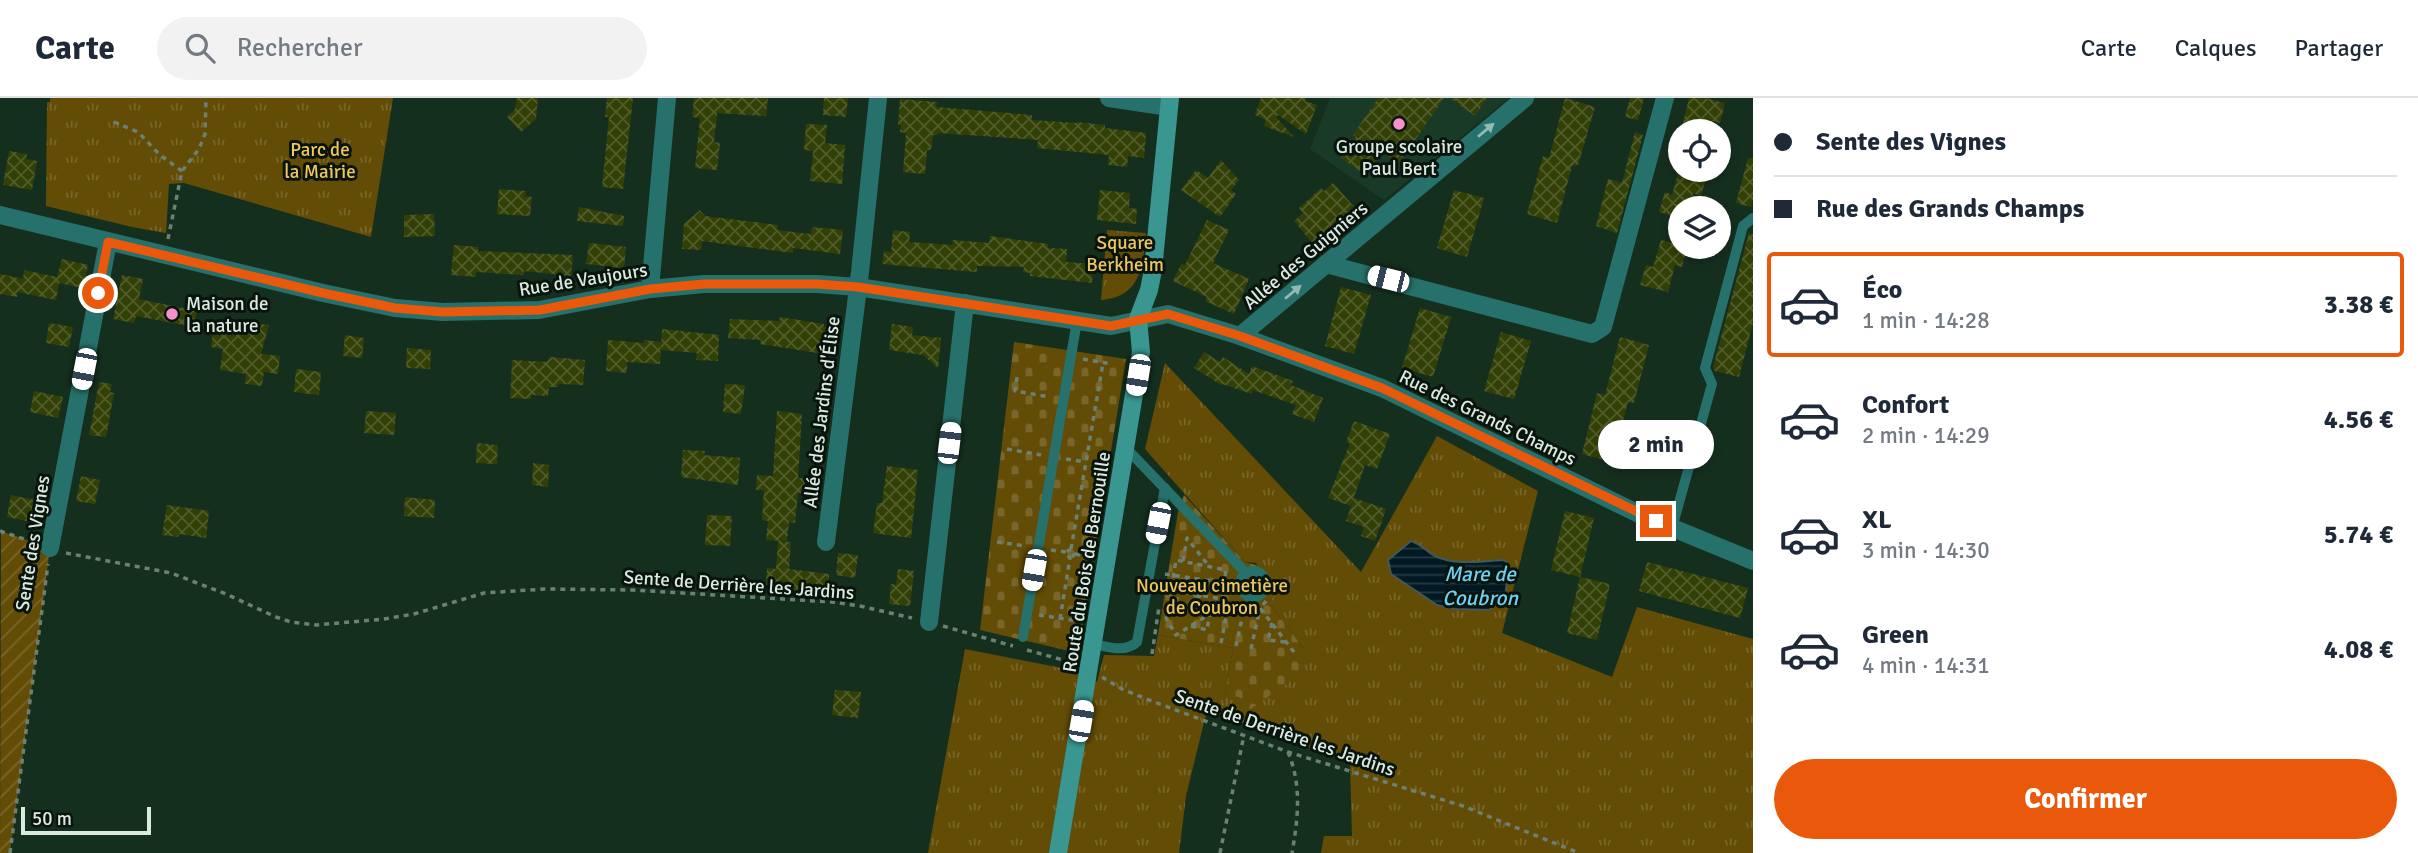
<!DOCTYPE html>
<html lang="fr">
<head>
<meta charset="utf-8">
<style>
	:root { --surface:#fff; --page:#f2f2f3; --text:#1f2937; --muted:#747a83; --line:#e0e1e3; --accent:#ea580c }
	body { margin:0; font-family:Signika,sans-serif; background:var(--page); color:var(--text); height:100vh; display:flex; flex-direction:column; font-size:26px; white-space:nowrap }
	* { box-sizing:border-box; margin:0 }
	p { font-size:23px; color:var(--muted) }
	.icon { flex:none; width:38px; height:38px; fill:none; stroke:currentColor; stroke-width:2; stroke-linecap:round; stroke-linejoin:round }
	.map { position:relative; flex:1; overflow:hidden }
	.details { display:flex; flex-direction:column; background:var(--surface); width:665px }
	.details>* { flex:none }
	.hud { display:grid; align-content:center; height:154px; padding:0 21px; background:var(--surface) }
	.buttons { position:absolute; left:1668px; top:21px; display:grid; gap:14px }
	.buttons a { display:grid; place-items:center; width:63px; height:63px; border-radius:50%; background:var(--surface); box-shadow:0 4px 10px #0003; font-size:35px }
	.scale { position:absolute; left:21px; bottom:18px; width:130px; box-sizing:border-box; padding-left:7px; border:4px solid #dbeae0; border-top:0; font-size:19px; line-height:24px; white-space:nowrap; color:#dbeae0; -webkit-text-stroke:5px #09140d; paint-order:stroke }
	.end { position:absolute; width:32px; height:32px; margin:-16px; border:9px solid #ea580c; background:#fff; box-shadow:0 0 0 4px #fff }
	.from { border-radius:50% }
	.bubble { position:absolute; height:49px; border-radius:24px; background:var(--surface); box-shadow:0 4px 10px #0003; font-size:23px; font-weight:800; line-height:49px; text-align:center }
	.car { position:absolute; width:21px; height:42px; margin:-21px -10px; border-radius:9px; box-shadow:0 0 5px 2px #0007; background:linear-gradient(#fff 24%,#345 0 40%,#fff 0 76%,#345 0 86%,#fff 0) }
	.hud b { display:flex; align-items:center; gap:24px; height:66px; font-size:26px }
	.hud b+b { border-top:2px solid var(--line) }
	.hud i { width:18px; height:18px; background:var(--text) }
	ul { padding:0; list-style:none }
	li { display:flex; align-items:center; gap:21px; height:105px; margin:0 14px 10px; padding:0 7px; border:4px solid transparent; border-radius:7px }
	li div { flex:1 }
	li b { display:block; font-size:26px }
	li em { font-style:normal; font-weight:800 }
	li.active { border-color:var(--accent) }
	li>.icon { width:63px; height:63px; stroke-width:1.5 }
	.button { display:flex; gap:14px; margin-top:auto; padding:14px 21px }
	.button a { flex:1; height:80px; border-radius:42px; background:var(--accent); color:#fff; font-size:28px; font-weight:800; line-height:80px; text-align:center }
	header { display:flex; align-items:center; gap:42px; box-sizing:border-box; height:98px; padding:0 35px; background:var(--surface); border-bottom:2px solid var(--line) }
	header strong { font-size:33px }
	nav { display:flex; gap:38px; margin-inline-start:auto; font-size:24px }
	.search { width:490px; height:63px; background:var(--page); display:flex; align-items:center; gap:18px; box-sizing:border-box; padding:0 24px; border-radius:38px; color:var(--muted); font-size:26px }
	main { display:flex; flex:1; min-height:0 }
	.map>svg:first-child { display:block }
	.built { fill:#183a26 }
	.grass { fill:url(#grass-tufts) }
	.cemetery { fill:url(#cemetery-stones) }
	.garden { fill:url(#garden-furrows) }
	.water { fill:url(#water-rules); stroke:#42585c; stroke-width:2 }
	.building { fill:url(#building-cross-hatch) }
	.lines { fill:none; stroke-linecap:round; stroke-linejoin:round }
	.path { stroke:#6c8174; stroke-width:3.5; stroke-dasharray:5 5; stroke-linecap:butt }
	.lane { stroke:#27716d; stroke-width:10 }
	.street { stroke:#27716d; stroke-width:18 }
	.secondary { stroke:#399690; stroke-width:18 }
	.oneway { fill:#93bab2 }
	.route { stroke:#ea580c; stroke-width:9 }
	.poi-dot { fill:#f890cb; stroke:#09140d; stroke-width:2.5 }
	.labels { text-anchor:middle; stroke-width:6; stroke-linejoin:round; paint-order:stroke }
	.poi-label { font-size:19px; fill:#dbeae0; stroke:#09140d }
	.park-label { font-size:19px; fill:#eec55e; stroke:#09140d }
	.street-label { font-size:19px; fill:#dbeae0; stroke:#09140d }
	.water-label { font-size:21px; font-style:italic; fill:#6fd0f3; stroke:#09140d }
</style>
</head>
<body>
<header>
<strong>Carte</strong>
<div class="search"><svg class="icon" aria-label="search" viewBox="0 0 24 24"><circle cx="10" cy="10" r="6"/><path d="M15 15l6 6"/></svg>Rechercher</div>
<nav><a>Carte</a><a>Calques</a><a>Partager</a></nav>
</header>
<main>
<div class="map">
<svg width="1753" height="755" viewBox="0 0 1753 755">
	<defs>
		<pattern id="grass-tufts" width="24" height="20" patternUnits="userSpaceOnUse" patternTransform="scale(1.75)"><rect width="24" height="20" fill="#634c06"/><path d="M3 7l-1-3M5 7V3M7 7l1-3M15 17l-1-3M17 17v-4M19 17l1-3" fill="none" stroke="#79662a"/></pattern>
		<pattern id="cemetery-stones" width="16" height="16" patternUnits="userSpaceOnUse" patternTransform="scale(1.75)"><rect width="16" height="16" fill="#634c06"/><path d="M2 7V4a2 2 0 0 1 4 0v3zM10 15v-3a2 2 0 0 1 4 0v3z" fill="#79662a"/></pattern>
		<pattern id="garden-furrows" width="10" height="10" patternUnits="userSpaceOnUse" patternTransform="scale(1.75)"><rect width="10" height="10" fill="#634c06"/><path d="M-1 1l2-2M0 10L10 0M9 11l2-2" fill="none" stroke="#79662a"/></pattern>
		<pattern id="water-rules" width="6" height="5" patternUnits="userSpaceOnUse" patternTransform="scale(1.75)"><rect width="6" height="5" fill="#001923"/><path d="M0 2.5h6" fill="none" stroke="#253b43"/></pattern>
		<pattern id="building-cross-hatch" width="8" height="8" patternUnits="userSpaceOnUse" patternTransform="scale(1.75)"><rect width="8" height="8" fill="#334005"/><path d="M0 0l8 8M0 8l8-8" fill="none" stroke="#505c29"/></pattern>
	</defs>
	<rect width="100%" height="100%" fill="#152f1f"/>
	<!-- built -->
	<polygon class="built" points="1330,0 1509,0 1384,102 1310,51"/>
	<!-- grass -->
	<g class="grass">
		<polygon points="50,0 393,0 371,139 184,85 169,86 166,135 132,129 46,108 47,4 50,4"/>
		<path d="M1107 132 1146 135C1143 168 1141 199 1101 202Z"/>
		<polygon points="1165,265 1361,474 1437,338 1538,393 1502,535 1612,579 1637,509 1753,541 1753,755 1321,755 1324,738 1352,738 1350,665 1207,612 1186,698 1179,755 928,755 965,551 1072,572 1097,584 1104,557 1154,558 1158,537 1233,550 1225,597 1305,552 1269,505 1275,496 1256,465 1245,464 1145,351"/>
	</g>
	<!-- cemetery -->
	<g class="cemetery">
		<polygon points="1014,244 1126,261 1078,555 980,532"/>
		<polygon points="1184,397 1245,464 1267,470 1278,488 1275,496 1269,505 1305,552 1298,578 1249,612 1239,599 1225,597 1233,550 1158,537 1178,414"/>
	</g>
	<!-- garden -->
	<polygon class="garden" points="1,433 50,450 10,755 0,755"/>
	<!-- water -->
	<path class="water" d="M1411 443C1421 446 1427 454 1435 458 1456 468 1482 463 1504 462L1509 467 1505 499 1489 512 1455 511 1437 507 1391 476 1388 462Z"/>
	<!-- building -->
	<g class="building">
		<polygon points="517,0 538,0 536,21 521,34 507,19 515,11"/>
		<polygon points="607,0 633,0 623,91 602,89 609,19 605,19"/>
		<polygon points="694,0 768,0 766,18 717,15 714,44 720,45 717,72 695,70 700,20 692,19"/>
		<polygon points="824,0 848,0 846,19 823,17"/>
		<polygon points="1261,0 1306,0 1305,3 1317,7 1306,36 1278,17 1276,19 1294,39 1264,28 1266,22 1255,17"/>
		<polygon points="1378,0 1444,0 1399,65 1382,54 1368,75 1362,71 1360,73 1341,60 1356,39 1353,37"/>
		<polygon points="1450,0 1487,0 1475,18"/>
		<polygon points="1565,0 1595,9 1578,67 1572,68 1557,125 1527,116 1543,58 1549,60"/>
		<polygon points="1630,0 1644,0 1638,22 1625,19"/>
		<polygon points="1689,0 1705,0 1725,5 1720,25 1712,23 1710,33 1681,33"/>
		<polygon points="900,1 937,4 936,9 1032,17 1032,22 1076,25 1076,24 1105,27 1105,30 1146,35 1144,60 1128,58 1127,69 1108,67 1109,57 1037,50 1038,42 938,35 938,37 933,37 931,52 927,52 925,76 903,74 906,35 900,34 901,27 898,27"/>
		<polygon points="806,26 827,27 825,45 845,47 842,86 810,83 813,53 804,52"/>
		<polygon points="1635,34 1643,37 1617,135 1596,128 1608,81 1622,85"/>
		<polygon points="9,53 27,56 26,61 37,63 32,92 3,87"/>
		<polygon points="1748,60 1753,60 1753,101 1751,109 1736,105"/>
		<polygon points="1221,62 1239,82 1231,92 1236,96 1220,119 1181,92 1196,72 1208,80"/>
		<polygon points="1679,72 1698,72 1697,75 1707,77 1701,98 1693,95 1692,102 1706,106 1706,110 1680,110 1680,120 1659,114 1665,94 1672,97"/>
		<polygon points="1333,85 1356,111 1346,119 1349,122 1326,141 1322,136 1312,145 1294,123 1303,115 1299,110 1321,90 1324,93"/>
		<polygon points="499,91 526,93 525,98 532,99 530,118 497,116"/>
		<polygon points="1100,92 1130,95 1129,110 1137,111 1136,126 1097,122"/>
		<polygon points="1454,92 1484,100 1467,159 1437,150"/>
		<polygon points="579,109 624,118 623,128 577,123"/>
		<polygon points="700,112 705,118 778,127 777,132 811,136 812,129 843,132 840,156 793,150 793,155 702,143 701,152 682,151 684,126"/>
		<polygon points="434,116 435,138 404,139 404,117"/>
		<polygon points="1207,122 1229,132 1213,165 1249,181 1234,216 1205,203 1207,199 1173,183 1181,166 1185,167"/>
		<polygon points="893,132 910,134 909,144 952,147 953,142 989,145 990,138 1048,146 1048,150 1067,151 1066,164 1093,166 1092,185 1030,178 1030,175 1023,174 1024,169 977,168 977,174 882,166 884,153 891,154"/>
		<polygon points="1749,135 1753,136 1753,225 1739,279 1715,273 1713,269"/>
		<polygon points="1661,142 1687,149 1682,169 1675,167 1668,194 1640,187 1646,167 1653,169"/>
		<polygon points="589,145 626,149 624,170 586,166"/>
		<polygon points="454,147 478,149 478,153 573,157 571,178 524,173 523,177 476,174 476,179 451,177"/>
		<polygon points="62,161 88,167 83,190 59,185 56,202 17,194 17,199 0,196 0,176 23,181 24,172 57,179"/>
		<polygon points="122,177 143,181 139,201 197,213 194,229 136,218 134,225 113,221"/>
		<polygon points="1341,189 1371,197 1354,256 1325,248"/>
		<polygon points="1420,210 1451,219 1433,279 1402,270"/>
		<polygon points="780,219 824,226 824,229 833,230 830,257 760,246 761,242 728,240 730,221 779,223"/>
		<polygon points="223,222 269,227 261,256 280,258 278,276 264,274 262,288 245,286 246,276 220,272 223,251 211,249 213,231 222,232"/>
		<polygon points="49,225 73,229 69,249 46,245"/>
		<polygon points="892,226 913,229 912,237 941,240 938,270 923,257 889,252"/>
		<polygon points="662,231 719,237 718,263 696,262 697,255 661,252"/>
		<polygon points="1501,234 1531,243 1514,301 1484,293"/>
		<polygon points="345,237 364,240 362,260 343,258"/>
		<polygon points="1620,239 1649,247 1634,305 1628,304 1612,364 1582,356 1597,295 1605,297"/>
		<polygon points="608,242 644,245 644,242 661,244 660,266 627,264 627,275 606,273"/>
		<polygon points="407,250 431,252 430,271 406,270"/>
		<polygon points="1204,254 1220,264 1223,259 1249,276 1252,268 1293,283 1291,287 1323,300 1314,324 1292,316 1296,307 1253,292 1252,296 1222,286 1221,287 1194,270"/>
		<polygon points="550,259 585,262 583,287 558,286 558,289 549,289 548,298 531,297 531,301 510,300 512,262 546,264"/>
		<polygon points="296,271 321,274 319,297 294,294"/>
		<polygon points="99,284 112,286 110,294 114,295 106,339 89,337"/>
		<polygon points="725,286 745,287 741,316 723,314"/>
		<polygon points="34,293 63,299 58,320 30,314"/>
		<polygon points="366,313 396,315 394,337 364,335"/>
		<polygon points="777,313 802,316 798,380 805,380 804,395 798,395 795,425 789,424 787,443 766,442 768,423 762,422 764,392 756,392 757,377 773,378"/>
		<polygon points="1354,323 1390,336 1377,371 1365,367 1351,408 1328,400 1350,345 1346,344"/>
		<polygon points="477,345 498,347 497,366 476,365"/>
		<polygon points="683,352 705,353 704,357 740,360 738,387 681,379"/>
		<polygon points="533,365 549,367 548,389 532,387"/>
		<polygon points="887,368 918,372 911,440 873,435 877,405 882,405"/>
		<polygon points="81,378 100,382 95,406 76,403"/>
		<polygon points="11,397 40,403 36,425 7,419"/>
		<polygon points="405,399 435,402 434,420 404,418"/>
		<polygon points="1354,400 1386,411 1375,443 1361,438 1364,429 1346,423"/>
		<polygon points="167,407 209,413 206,440 179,436 178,439 162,437"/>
		<polygon points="1565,413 1594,420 1580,479 1551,472"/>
		<polygon points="707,417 732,418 730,448 705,447"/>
		<polygon points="778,443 791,444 789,471 829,476 828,495 787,492 788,488 766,487 767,470 776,471"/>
		<polygon points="838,455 858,457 855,480 836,477"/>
		<polygon points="1647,464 1748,490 1740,520 1639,493"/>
		<polygon points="898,471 914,473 910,508 889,506 891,486 896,487"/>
		<polygon points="1580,479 1610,486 1597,542 1567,535"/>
		<polygon points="835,592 861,594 858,620 832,617"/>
	</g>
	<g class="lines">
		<!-- path -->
		<g class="path">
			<polyline points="114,24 138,34 160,57 182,73"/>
			<polyline points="168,141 182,73 199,51 205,36 206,0"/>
			<polyline points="1083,261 1112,266"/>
			<polyline points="1017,279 1015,293 1050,299"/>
			<polyline points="1007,351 1041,357"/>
			<polyline points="1066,361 1085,364"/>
			<polyline points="0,433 36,445"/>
			<polyline points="997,444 1026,448"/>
			<polyline points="1071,451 1103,265"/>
			<polyline points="1051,452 1066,454"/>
			<polyline points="66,455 171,475 226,496 276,519 291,524 316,527 384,521 414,516 484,495 545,491 633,492 832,504 860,508 912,520"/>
			<polyline points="1075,456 1084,458"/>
			<polyline points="1183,463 1187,440 1208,467"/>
			<polyline points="1165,476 1238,487"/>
			<polyline points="1262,495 1267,502 1260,510 1297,558"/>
			<polyline points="1201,497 1166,520 1176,537 1226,506"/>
			<polyline points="1175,514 1178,493"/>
			<polyline points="1039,517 1079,523"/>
			<polyline points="1060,521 1070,460 1066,454 1071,451 1075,456 1070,460"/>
			<polyline points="1272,525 1268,542 1285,544"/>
			<polyline points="943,528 1013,548"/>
			<polyline points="1191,528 1207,532 1210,515"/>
			<polyline points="1221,545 1228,509 1222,501 1226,472 1176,462 1171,492 1222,501"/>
			<polyline points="1236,548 1247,497"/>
			<polyline points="1251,551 1260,510"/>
			<polyline points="1027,552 1074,565"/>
			<polyline points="1152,556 1159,509"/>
			<polyline points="1102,579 1122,591 1144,600 1288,654 1463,708 1579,755"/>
			<path d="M1288 654C1302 687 1298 721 1292 755"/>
			<polyline points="10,755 48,466"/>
			<polyline points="1220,755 1244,637"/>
		</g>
		<!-- lane -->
		<g class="lane">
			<polyline points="1126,350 1246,475"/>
			<polyline points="1672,430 1712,286 1705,270 1743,128 1753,120"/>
			<circle cx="1253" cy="486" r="13"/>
			<polyline points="1023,539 1077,223"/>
			<path d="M1093 546C1108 549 1125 555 1137 544L1165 390"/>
		</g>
		<!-- street -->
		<g class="street">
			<polyline points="1109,0 1169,9"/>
			<polyline points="0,117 323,195 395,210 443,214 539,212 650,191 704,186 817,186 858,189 1111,228 1168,216 1240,238 1382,290 1641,417 1753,463"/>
			<polyline points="1326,166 1592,236 1603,229 1665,0"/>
			<polyline points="650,191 667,0"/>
			<polyline points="1240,238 1525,0"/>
			<polyline points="826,444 860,174 878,0"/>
			<polyline points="50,450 108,144"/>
			<polyline points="929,524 965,205"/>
		</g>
		<!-- secondary -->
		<polyline class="secondary" points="1058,755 1141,254 1138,221 1149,192 1153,172 1170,0"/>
	</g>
	<!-- one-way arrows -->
	<defs><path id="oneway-solid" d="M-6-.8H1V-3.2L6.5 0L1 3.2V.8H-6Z" transform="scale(1.75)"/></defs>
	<g class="oneway">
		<use href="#oneway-solid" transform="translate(1486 32) rotate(-40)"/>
		<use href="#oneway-solid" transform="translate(1293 194) rotate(-40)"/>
	</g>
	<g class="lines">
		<!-- route -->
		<polyline class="route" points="98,195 108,144 323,195 395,210 443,214 540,212 650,191 704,186 817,186 858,189 1111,228 1168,216 1240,238 1382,290 1656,423"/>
	</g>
	<!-- markers -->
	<g class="poi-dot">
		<circle cx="1399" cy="26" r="7"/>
		<circle cx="172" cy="216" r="7"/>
	</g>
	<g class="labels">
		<!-- poi labels -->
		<g class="poi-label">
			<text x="1399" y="55">Groupe scolaire<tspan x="1399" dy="22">Paul Bert</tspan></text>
			<text x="186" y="212" text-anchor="start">Maison de<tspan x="186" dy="22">la nature</tspan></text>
		</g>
		<!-- park labels -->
		<g class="park-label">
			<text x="320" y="58">Parc de<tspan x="320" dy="22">la Mairie</tspan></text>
			<text x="1125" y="151">Square<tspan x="1125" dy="22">Berkheim</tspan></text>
			<text x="1212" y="494">Nouveau cimetière<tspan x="1212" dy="22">de Coubron</tspan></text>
		</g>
		<!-- street labels -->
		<g class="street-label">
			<text transform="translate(1305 157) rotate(-40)" y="7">Allée des Guigniers</text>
			<text transform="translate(583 181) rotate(-9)" y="7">Rue de Vaujours</text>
			<text transform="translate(821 314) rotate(-83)" y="7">Allée des Jardins d'Élise</text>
			<text transform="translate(1488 319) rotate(26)" y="7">Rue des Grands Champs</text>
			<text transform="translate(32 445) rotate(-81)" y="7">Sente des Vignes</text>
			<text transform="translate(1086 464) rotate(-81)" y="7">Route du Bois de Bernouille</text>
			<text transform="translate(739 486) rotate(4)" y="7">Sente de Derrière les Jardins</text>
			<text transform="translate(1285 634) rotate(19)" y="7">Sente de Derrière les Jardins</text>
		</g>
		<!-- water labels -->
		<g class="water-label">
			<text x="1480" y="483">Mare de<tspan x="1480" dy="24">Coubron</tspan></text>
		</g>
	</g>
</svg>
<div class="buttons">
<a><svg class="icon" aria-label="locate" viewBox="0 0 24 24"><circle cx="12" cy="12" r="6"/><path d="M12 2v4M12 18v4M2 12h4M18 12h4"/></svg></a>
<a><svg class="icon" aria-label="layers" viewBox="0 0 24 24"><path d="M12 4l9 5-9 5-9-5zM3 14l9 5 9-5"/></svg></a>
</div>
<div class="scale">50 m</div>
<i class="end from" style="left:98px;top:195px"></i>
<i class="end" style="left:1656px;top:423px"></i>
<div class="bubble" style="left:1598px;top:322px;width:116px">2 min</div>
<i class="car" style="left:1388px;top:181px;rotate:284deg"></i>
<i class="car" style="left:84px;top:271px;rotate:191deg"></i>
<i class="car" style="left:1138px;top:277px;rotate:189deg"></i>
<i class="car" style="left:949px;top:345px;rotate:7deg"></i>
<i class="car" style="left:1158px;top:425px;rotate:191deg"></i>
<i class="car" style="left:1034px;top:472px;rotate:190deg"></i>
<i class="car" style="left:1081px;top:623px;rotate:10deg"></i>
</div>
<section class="details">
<div class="hud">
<b><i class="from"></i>Sente des Vignes</b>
<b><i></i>Rue des Grands Champs</b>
</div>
<ul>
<li class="active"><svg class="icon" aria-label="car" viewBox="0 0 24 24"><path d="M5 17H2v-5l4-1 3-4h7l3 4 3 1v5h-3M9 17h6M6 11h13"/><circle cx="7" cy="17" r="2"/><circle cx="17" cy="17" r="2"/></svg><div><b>Éco</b><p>1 min · 14:28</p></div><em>3.38 €</em></li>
<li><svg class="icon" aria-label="car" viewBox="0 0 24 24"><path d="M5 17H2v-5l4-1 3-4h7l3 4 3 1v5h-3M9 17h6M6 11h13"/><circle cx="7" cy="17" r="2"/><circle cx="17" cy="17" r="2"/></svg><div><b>Confort</b><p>2 min · 14:29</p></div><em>4.56 €</em></li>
<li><svg class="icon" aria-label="car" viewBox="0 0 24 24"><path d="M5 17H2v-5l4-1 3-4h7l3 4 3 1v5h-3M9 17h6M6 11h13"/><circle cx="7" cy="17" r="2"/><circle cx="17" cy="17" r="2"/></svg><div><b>XL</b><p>3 min · 14:30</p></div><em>5.74 €</em></li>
<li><svg class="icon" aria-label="car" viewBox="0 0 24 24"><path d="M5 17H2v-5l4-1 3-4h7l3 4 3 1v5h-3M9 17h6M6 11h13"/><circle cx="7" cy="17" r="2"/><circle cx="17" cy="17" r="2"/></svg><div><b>Green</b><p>4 min · 14:31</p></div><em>4.08 €</em></li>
</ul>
<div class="button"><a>Confirmer</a></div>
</section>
</main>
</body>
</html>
